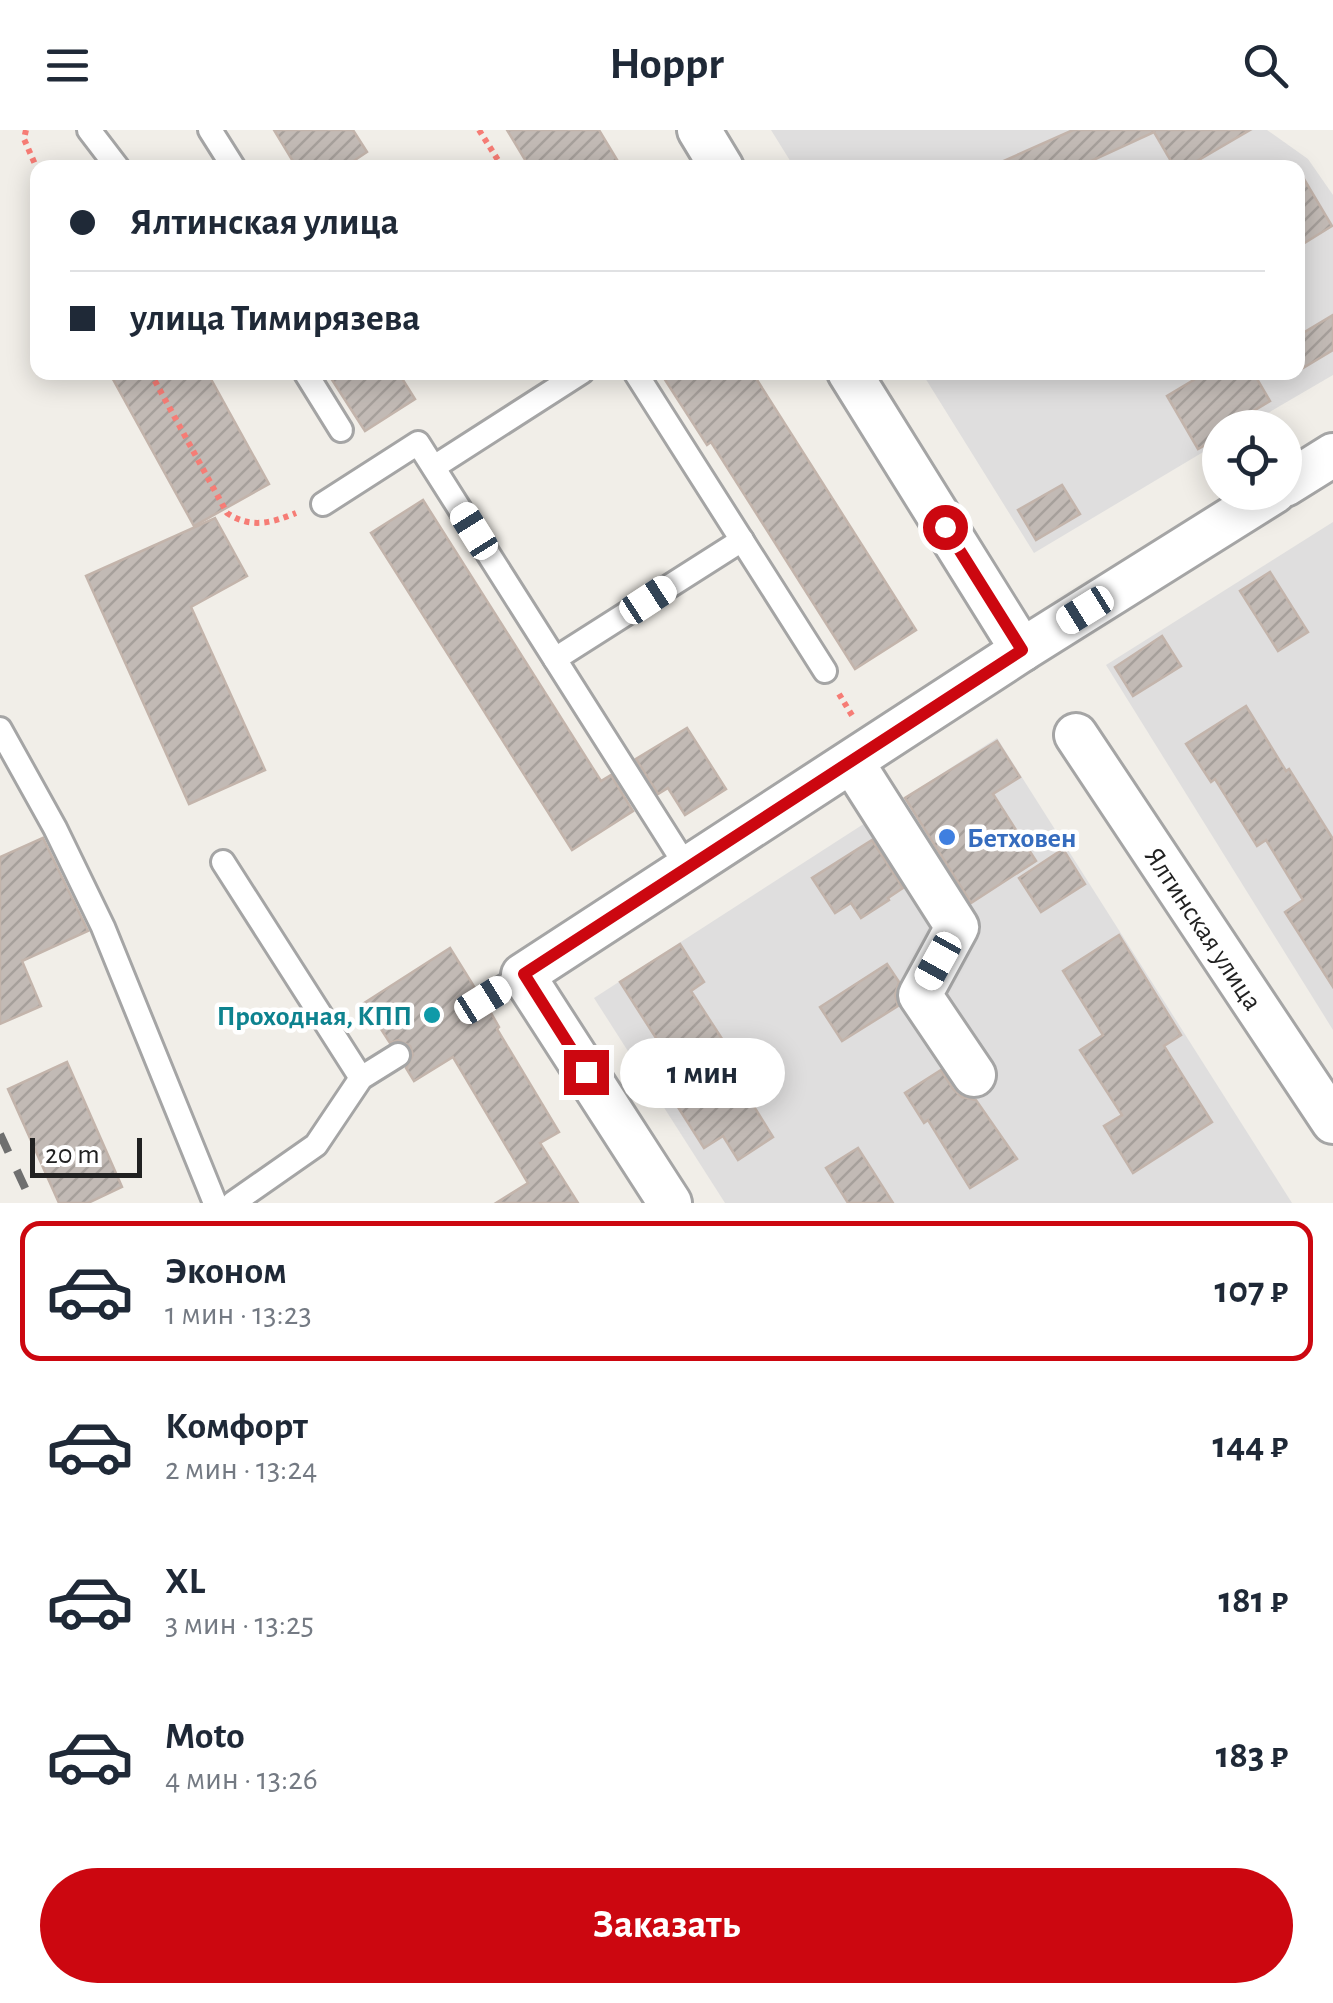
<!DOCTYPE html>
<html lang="ru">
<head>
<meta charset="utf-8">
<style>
	:root { --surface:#fff; --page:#f6f6f7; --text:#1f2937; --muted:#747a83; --line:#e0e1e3; --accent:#cc0710 }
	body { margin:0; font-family:"Alegreya Sans",sans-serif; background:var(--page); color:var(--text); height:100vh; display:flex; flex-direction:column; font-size:38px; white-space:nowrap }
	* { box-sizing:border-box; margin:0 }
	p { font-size:32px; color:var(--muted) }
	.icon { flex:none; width:55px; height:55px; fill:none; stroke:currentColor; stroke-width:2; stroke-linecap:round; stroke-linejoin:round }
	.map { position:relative; height:1073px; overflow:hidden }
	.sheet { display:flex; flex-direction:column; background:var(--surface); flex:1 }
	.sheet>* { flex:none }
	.guide { position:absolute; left:30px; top:30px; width:1275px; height:220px; border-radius:20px; box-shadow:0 5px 25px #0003; display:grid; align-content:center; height:220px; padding:0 40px; background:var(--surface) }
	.controls { position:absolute; left:1202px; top:280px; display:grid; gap:20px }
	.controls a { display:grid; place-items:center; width:100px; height:100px; border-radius:50%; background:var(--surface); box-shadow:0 5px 25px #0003; font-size:50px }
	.scale { position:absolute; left:30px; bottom:25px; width:112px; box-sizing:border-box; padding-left:10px; border:5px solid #212121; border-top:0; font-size:28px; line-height:35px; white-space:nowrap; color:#212121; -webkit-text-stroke:8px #fff; paint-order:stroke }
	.end { position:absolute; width:45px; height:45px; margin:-22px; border:12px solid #cc0710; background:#fff; box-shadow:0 0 0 5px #fff }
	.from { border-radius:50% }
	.bubble { position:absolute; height:70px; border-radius:35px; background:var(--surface); box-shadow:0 5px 25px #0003; font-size:32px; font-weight:700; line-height:70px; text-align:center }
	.car { position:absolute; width:30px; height:60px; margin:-30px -15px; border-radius:12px; box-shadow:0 0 8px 2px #0007; background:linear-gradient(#fff 24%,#345 0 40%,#fff 0 76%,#345 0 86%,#fff 0) }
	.guide b { display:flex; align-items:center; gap:35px; height:95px; font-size:38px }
	.guide b+b { border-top:2px solid var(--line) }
	.guide i { width:25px; height:25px; background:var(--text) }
	ul { padding:18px 0 0; list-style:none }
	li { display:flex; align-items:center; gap:30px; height:140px; margin:0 20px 15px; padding:0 20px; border:5px solid transparent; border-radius:20px }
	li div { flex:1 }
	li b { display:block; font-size:38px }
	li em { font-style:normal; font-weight:700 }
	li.on { border-color:var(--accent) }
	li>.icon { width:90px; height:90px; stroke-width:1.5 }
	.action { display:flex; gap:20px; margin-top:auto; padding:20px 40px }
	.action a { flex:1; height:115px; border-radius:60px; background:var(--accent); color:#fff; font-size:40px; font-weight:700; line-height:115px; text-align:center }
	header { display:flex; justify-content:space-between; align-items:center; height:130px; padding:0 40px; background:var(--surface); font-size:45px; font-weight:700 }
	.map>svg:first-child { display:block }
	.residential { fill:#dfdede }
	.building { fill:url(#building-hatch); stroke:#c3b4ab; stroke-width:2.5 }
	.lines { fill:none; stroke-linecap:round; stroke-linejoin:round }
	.lane-casing { stroke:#a5a5a5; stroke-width:28 }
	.street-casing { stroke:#a5a5a5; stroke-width:48 }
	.path { stroke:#f67c75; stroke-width:6; stroke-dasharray:5 5; stroke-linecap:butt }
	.lane { stroke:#fff; stroke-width:22 }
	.street { stroke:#fff; stroke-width:42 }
	.rail { stroke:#6f6f6f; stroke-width:8; stroke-dasharray:20 20; stroke-linecap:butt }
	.route { stroke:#cc0710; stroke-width:12 }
	.shop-dot { fill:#3f7fe0; stroke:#fff; stroke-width:4 }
	.culture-dot { fill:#0f9aa8; stroke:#fff; stroke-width:4 }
	.labels { text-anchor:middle; stroke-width:9; stroke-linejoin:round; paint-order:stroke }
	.shop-label { font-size:28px; font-weight:bold; fill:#366cbe; stroke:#fff; text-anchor:start }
	.street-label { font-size:28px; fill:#212121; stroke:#fff }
	.culture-label { font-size:28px; font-weight:bold; fill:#0d838f; stroke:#fff; text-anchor:end }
</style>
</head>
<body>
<header><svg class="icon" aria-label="menu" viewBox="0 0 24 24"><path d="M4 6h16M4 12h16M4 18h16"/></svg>Hoppr<svg class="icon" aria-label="search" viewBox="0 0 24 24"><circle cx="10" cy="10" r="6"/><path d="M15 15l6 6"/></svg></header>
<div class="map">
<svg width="1333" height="1073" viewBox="0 0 1333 1073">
	<defs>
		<pattern id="building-hatch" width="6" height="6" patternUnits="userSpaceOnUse" patternTransform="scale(2.5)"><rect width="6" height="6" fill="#c2bab5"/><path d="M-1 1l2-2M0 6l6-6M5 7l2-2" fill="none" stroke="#a6a09b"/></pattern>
	</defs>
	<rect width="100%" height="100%" fill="#f1eee8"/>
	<!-- residential -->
	<g class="residential">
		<polygon points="771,0 1267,0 1308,29 1333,65 1333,245 1244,297 1220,298 1220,312 1034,423 922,243 1298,242 1298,38 794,37"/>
		<polygon points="1333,392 1333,900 1106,535"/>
		<polygon points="997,608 1292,1073 725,1073 594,868"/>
	</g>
	<!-- building -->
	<g class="building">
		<polygon points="274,0 353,0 367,22 343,38 297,38"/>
		<polygon points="507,0 599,0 622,38 530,38"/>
		<polygon points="1073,0 1250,0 1185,38 1175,38 1154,2 1076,38 988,38"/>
		<polygon points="1298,39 1332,96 1298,117"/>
		<polygon points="1333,185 1333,220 1298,241 1298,206"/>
		<polygon points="109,242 207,242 269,354 194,396"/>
		<polygon points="327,242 398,242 415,269 365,301"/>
		<polygon points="660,242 752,242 916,500 855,539 711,312 707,315"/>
		<polygon points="1207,242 1253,242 1270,271 1225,298 1220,298 1220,307 1198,319 1167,266"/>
		<polygon points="1062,355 1080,384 1036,410 1018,380"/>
		<polygon points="423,370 601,651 611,645 633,681 572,720 371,403"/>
		<polygon points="215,388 247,446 191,477 265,640 189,674 86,446"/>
		<polygon points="1270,442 1308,502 1278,521 1240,461"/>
		<polygon points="1162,506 1181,536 1133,566 1115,537"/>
		<polygon points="1246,576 1286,641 1289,639 1333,709 1333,857 1285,782 1303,770 1266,710 1257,716 1215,649 1211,652 1186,614"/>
		<polygon points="687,598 726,659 685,685 668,658 658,664 636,629"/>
		<polygon points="997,611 1020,647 993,664 1036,731 971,773 905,668"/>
		<polygon points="43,708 88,801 22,831 41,876 0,894 0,727"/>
		<polygon points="872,710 903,758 888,768 889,770 861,788 851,773 835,783 812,748"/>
		<polygon points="1063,719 1085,754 1041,782 1019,748"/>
		<polygon points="1119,805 1181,905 1164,916 1212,992 1133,1043 1104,996 1122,985 1080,920 1103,905 1063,841"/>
		<polygon points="680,814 704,852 691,861 726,915 719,920 773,1007 738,1030 723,1006 704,1018 674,971 690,961 620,852"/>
		<polygon points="450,818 475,858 469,864 470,877 477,884 491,883 499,897 497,899 559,1002 540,1013 578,1073 496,1073 528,1053 453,927 414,951 406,938 413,925 410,916 398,910 390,913 364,873"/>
		<polygon points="887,834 899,852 895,865 898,876 842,911 820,877"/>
		<polygon points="67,932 122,1057 88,1073 59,1073 8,959"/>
		<polygon points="941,940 953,959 962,967 976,970 1017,1029 970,1058 928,990 924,993 905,963"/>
		<polygon points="858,1018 893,1073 848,1073 826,1038"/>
	</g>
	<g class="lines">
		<!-- lane casing -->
		<g class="lane-casing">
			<g id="lane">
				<polyline points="89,0 118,38"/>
				<polyline points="210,0 234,38"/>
				<polyline points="305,242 341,300"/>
				<polyline points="635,242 825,541"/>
				<polyline points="434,337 582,242"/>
				<polyline points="323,374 418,313 688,739"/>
				<polyline points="555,529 742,410"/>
				<polyline points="0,599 55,698 103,797 215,1073"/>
				<polyline points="223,732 361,948"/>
				<polyline points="483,870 523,845"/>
				<polyline points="233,1073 316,1015 361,948 398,925"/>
			</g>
		</g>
		<!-- street casing -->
		<g class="street-casing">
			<g id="street">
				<polyline points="699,0 722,38"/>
				<polyline points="849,242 1022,520"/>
				<polyline points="1285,355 1333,325"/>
				<path id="s1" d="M1076 605 1333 992"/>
				<polyline points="852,632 957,797 920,865 974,945"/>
				<polyline points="670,1073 523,845 1022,520 1274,362"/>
			</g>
		</g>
		<!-- path -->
		<g class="path">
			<polyline points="26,0 24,9 38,41"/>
			<polyline points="479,0 503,38"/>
			<path d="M150 242 227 383C251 399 271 393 296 383"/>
			<polyline points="839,564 853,587"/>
		</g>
		<!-- lane -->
		<use href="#lane" class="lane"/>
		<!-- street -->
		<use href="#street" class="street"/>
		<!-- rail -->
		<polyline class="rail" points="0,1004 32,1073"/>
	</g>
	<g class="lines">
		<!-- route -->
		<polyline class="route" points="586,942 524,844 1022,520 945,397"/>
	</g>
	<!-- markers -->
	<circle class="shop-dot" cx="947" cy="707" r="10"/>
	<circle class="culture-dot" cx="432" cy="885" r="10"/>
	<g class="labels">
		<!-- shop labels -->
		<g class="shop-label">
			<text x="967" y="717">Бетховен</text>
		</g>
		<!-- street labels -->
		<g class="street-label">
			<text dy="10" stroke="none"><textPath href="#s1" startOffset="232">Ялтинская улица</textPath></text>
		</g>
		<!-- culture labels -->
		<g class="culture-label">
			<text x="412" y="895">Проходная, КПП</text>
		</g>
	</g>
</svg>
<div class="controls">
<a><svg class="icon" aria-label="locate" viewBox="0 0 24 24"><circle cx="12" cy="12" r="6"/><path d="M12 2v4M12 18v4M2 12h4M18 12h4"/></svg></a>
</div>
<div class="scale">20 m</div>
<i class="end from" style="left:945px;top:397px"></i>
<i class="end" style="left:586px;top:942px"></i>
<div class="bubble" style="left:620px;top:908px;width:165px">1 мин</div>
<i class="car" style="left:474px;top:401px;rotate:328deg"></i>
<i class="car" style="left:648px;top:470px;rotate:57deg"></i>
<i class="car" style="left:1085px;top:480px;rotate:238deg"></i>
<i class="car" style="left:938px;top:831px;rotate:209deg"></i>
<i class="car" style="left:483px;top:870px;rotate:58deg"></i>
<div class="guide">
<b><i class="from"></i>Ялтинская улица</b>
<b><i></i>улица Тимирязева</b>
</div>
</div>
<section class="sheet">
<ul>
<li class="on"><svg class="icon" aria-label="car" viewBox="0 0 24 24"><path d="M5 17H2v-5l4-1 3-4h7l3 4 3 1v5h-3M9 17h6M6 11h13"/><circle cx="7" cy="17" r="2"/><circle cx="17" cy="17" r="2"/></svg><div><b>Эконом</b><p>1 мин · 13:23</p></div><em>107 ₽</em></li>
<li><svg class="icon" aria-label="car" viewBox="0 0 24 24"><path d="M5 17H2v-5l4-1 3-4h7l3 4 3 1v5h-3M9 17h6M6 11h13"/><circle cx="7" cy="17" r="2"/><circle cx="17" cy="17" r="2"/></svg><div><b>Комфорт</b><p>2 мин · 13:24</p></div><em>144 ₽</em></li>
<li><svg class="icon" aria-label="car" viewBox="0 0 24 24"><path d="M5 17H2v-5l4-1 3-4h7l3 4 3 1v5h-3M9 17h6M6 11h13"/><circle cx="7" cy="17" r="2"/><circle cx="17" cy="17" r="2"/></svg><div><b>XL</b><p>3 мин · 13:25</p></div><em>181 ₽</em></li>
<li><svg class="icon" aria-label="car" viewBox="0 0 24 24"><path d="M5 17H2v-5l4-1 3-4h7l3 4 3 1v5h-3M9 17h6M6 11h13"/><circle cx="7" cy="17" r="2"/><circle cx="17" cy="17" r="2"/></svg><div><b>Moto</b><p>4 мин · 13:26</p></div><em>183 ₽</em></li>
</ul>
<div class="action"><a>Заказать</a></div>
</section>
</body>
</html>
